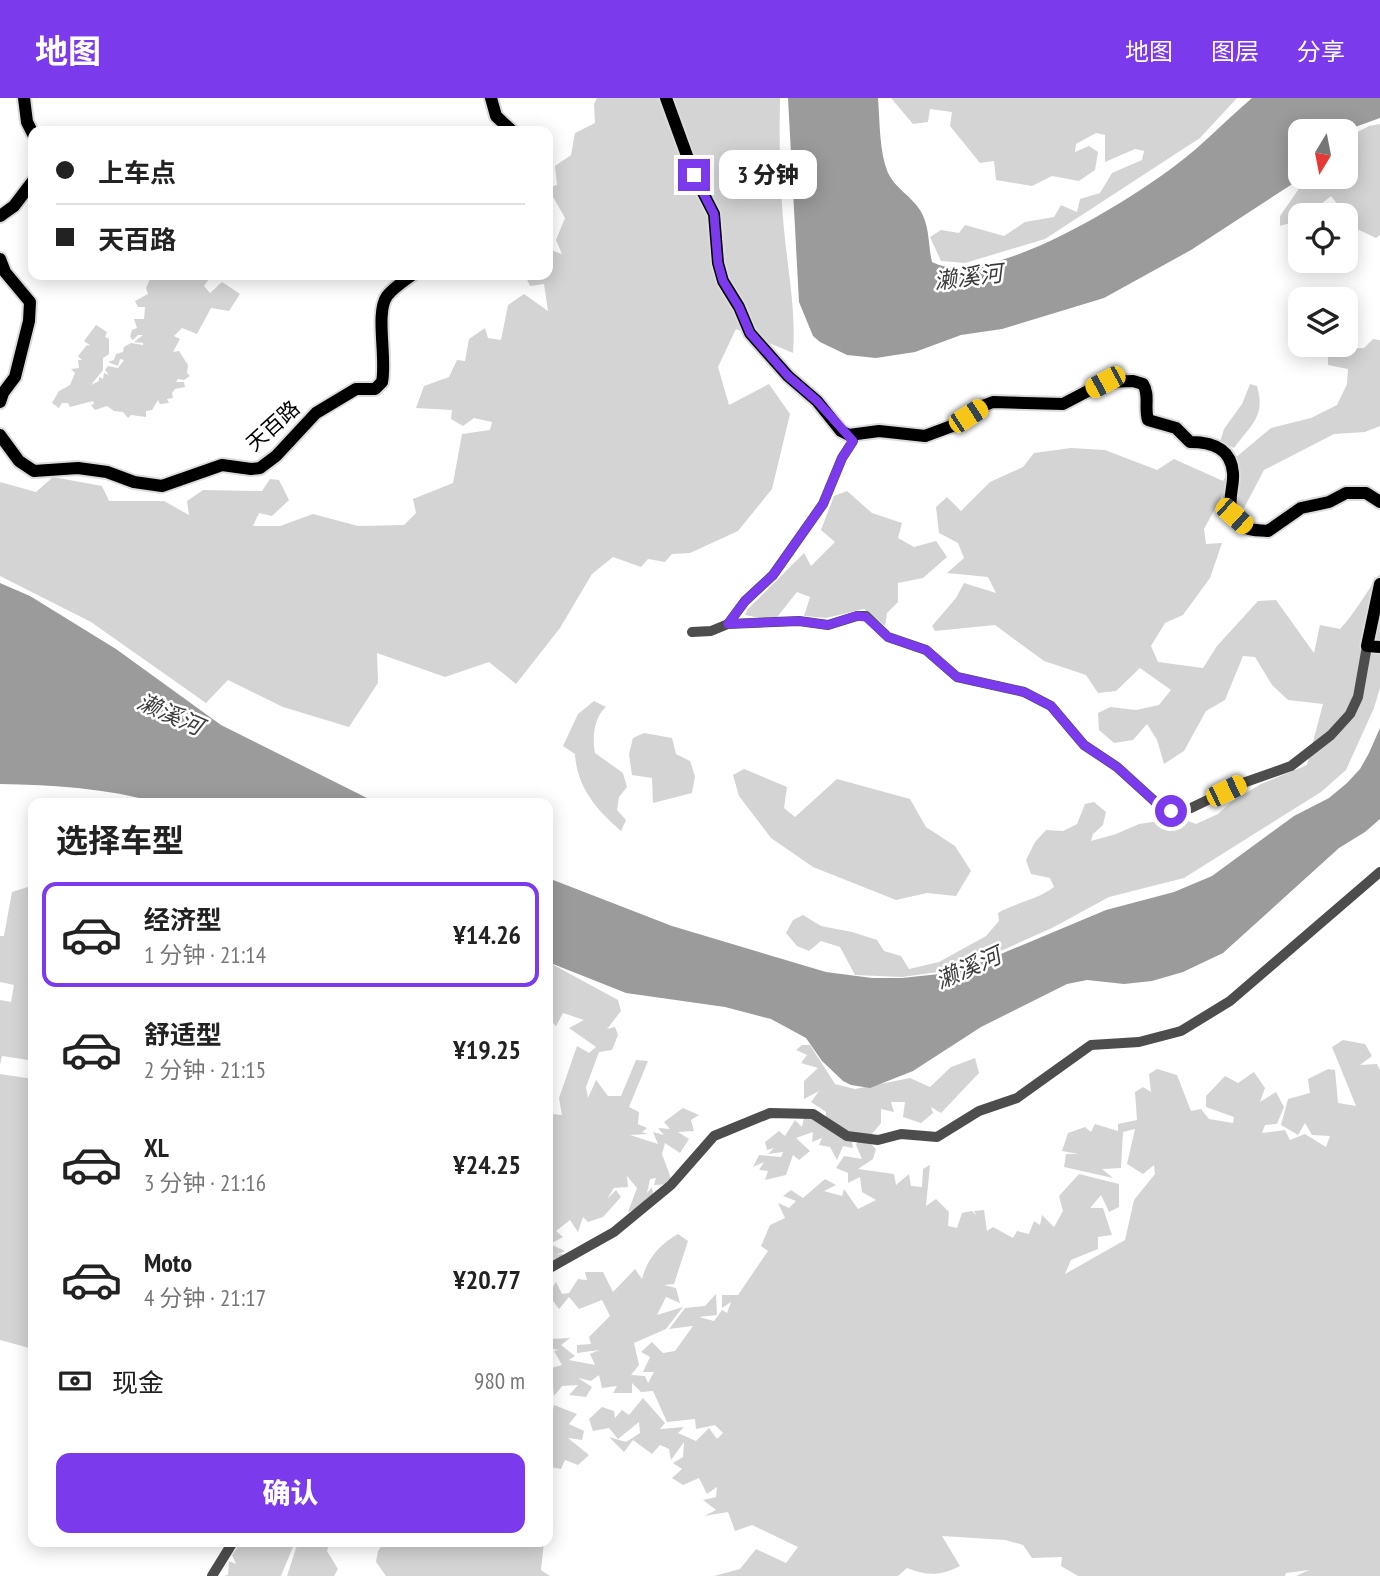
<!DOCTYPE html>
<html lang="zh">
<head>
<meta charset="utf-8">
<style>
	:root { --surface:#fff; --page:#f2f2f2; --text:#222; --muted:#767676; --line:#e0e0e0; --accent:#7c3aed }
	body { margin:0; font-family:"PT Sans Narrow","Noto Sans SC",sans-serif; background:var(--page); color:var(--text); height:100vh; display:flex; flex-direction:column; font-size:26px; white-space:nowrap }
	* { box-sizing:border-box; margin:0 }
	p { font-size:23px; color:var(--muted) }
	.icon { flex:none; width:38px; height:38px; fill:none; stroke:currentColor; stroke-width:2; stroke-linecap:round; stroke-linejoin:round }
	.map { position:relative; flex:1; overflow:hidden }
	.side { position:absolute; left:28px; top:700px; width:525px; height:749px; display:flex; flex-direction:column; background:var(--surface); border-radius:14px; box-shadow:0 4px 18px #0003 }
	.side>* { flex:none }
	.guide { position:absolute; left:28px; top:28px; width:525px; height:154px; border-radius:14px; box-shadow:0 4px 18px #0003; display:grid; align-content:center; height:154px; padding:0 28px; background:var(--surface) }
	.needle { width:46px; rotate:190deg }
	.fabs { position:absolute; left:1288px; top:21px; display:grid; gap:14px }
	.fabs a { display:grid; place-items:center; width:70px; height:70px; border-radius:14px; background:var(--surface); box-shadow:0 4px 18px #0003; font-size:35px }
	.end { position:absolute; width:32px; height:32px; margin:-16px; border:9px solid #7c3aed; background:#fff; box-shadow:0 0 0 4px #fff }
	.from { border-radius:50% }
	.bubble { position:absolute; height:49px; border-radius:14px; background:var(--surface); box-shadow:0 4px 18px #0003; font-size:23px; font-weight:800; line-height:49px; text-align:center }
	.car { position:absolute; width:21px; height:42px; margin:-21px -10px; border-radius:9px; box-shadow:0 0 5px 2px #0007; background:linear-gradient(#f5c518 24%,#345 0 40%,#f5c518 0 76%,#345 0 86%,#f5c518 0) }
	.guide b { display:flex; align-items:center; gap:24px; height:66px; font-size:26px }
	.guide b+b { border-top:2px solid var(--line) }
	.guide i { width:18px; height:18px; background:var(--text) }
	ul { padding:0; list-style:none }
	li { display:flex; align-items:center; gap:21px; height:105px; margin:0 14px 10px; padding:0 14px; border:4px solid transparent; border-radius:14px }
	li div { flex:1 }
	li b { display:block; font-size:26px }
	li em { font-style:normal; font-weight:800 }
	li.on { border-color:var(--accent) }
	li>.icon { width:63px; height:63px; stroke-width:1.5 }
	h2 { padding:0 28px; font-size:32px; line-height:84px }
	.pay { display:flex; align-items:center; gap:18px; height:77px; padding:0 28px; font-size:26px }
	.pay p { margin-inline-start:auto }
	.action { display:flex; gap:14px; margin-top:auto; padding:14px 28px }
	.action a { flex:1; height:80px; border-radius:14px; background:var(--accent); color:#fff; font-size:28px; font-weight:800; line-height:80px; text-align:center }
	header { display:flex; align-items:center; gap:42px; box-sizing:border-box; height:98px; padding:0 35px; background:var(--accent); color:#fff }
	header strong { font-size:33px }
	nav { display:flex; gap:38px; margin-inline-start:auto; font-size:24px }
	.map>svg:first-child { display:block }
	.green { fill:#d4d4d4 }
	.water { fill:#9b9b9b }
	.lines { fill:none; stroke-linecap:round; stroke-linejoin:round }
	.major-casing { stroke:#dbdbdb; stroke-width:16 }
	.minor { stroke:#4d4d4d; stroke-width:10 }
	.major { stroke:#000; stroke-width:12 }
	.route { stroke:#7c3aed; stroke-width:9 }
	.labels { text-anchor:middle; stroke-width:5; stroke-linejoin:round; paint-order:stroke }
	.street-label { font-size:21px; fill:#000; stroke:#fff }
	.water-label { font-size:23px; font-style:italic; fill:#3c3c3c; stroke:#fff }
</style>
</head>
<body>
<header>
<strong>地图</strong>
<nav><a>地图</a><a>图层</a><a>分享</a></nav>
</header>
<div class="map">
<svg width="1380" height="1478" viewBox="0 0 1380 1478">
	<rect width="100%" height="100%" fill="#fff"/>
	<!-- green -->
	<g class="green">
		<path d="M597 0H780C779 47 780 95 785 141 789 179 796 217 793 255L736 231 718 269 729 307 769 286 790 316 772 391 738 433 690 455 672 456 665 464 648 461 641 469 613 459 592 476 560 530 516 586 489 564 445 579 377 555 378 585 349 629 283 609 228 582 206 605 91 524 0 478V384L36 394 53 379 102 388 109 403H164L189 417 187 403 203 392 262 393 270 381 279 382 289 402 272 418 259 415 253 428H280L313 416 358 428 404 427 416 415 413 401 453 385 462 336 490 332 492 324 474 320 463 328 451 321 452 312 416 310 424 288 449 279 457 262 465 263 469 241 485 230 488 240 501 242 508 207 524 196 548 213 544 186 530 188 525 177H548V151L562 156 556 142 565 120 548 90 557 87 555 68 571 57 575 35 595 25 594 6Z"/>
		<polygon points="891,0 1237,0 1200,40 1045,141 965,165 941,163 930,139 941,132 959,135 965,127 1004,138 1025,124 1054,119 1061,107 1077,114 1080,101 1100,95 1112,75 1142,62 1144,53 1135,51 1105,64 1105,37 1096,35 1076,46 1075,54 1089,48 1098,54 1095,72 1079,83 1052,78 1032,88 996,82 994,63 980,65 950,28 952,14 930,11 928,24 913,26"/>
		<polygon points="1380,26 1380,137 1376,140 1357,131 1331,98 1308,117 1300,117 1300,122 1280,128 1280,118 1307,79 1346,79 1346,40 1369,28"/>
		<polygon points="157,177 212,177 204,188 210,195 222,184 240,196 229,213 211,210 197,236 182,230 174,238 180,241 173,254 179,253 188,267 187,275 190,278 184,282 178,281 176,284 184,284 185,289 175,291 172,295 173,300 167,301 169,305 160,306 158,302 152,312 146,313 146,319 131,317 128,320 123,314 114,313 107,308 95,312 91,307 94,306 93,303 70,309 68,305 62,305 59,310 52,305 59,293 70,287 75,275 71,271 79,270 78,262 82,262 78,258 87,247 91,248 84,243 96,227 107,234 105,239 109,241 109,256 103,260 103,272 91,287 99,283 99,279 103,281 104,275 109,277 105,272 108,268 118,270 124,262 120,261 118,268 108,264 114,262 116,256 123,254 124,249 131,245 143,247 143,245 134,244 143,237 138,237 133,242 130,239 132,232 137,230 134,221 144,221 145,209 138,209 135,203 148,196 146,190 150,181"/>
		<path d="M1373 241 1380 242V328L1365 334 1334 336 1264 372 1244 410 1223 396 1204 431 1206 446 1222 445 1210 480 1183 517 1165 525 1151 548 1158 564 1203 570 1217 548 1258 503 1276 502 1314 555 1320 527 1340 531C1356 514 1366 494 1380 476V590L1374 610 1346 672 1321 694 1184 780 1109 799 1052 830 960 871 902 879 855 877 840 849 821 843 809 853 797 848 786 835 793 822 803 817 821 828 852 834 877 842 884 853 901 858 909 871 939 864 986 838 999 823 998 815C1017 804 1037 802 1054 789L1050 780 1031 776 1026 762 1035 744 1046 732 1063 733 1077 726 1085 706 1094 704 1106 714 1103 727 1093 736 1091 743 1116 736 1139 726 1180 720 1196 726 1218 716 1231 704 1261 686 1307 667 1323 606 1288 602 1272 587 1255 559 1243 558 1225 602 1206 613 1184 653 1164 666 1157 642 1147 626 1133 642 1114 645 1099 632 1098 615 1110 609 1136 612 1159 607 1171 592 1140 570 1116 593 1098 595 1086 577 1044 563 995 527 935 533 932 528 956 500 964 485 996 495 988 479 947 475 964 460 958 445 939 435 936 409 947 399 961 413 990 384 1023 369 1034 355 1071 350 1105 352 1157 372 1174 361 1223 383 1235 360 1271 330 1311 320 1337 307 1347 286 1348 271 1328 267V256L1344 251 1364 250Z"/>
		<path d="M1250 286 1257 288C1266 318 1251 327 1234 350L1220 344 1224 331 1242 306Z"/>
		<polygon points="847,393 872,415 902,425 898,440 914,449 936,443 947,459 923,480 898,485 898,504 887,515 885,528 864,511 826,520 804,518 810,499 797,494 777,519 760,520 745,517 748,511 804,455 811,468 835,444 821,432 834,398"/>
		<path d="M594 603 606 609C594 619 592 639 595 655L623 675 627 689 619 699 617 712 626 722 621 733C597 712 577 690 575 656L563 648 578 616Z"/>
		<polygon points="644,635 672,640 676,656 690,663 695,678 692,695 653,705 652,680 632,677 629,656 633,640"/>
		<polygon points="744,671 787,689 784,710 795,719 837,681 910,701 926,729 955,748 971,773 956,798 927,795 896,802 813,769 771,740 739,698 733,677"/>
		<polygon points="33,779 33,956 29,962 2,958 0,967 0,902 11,904 14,887 0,884 0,838 4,838 12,794 31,788"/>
		<polygon points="548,864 618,902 621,913 607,931 615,929 618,937 612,952 599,954 586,989 588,1000 596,982 608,998 621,998 636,962 648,963 629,1009 639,1014 638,1026 647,1030 642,1034 648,1036 630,1037 658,1046 653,1034 664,1037 658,1030 670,1031 664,1024 683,1010 699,1017 691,1022 694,1033 678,1034 689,1041 680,1055 665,1045 662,1056 673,1086 654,1087 656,1080 650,1081 647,1095 652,1089 654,1104 628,1114 637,1090 627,1078 628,1089 614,1090 607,1101 616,1092 621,1099 603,1119 588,1124 583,1119 578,1134 570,1122 556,1133 563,1139 550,1146 565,1153 556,1157 562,1156 569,1163 551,1176 548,1191 548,1034 552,1034 552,1016 562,1017 559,1000 577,948 589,955 596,949 569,930 584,922 563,915 556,928 548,920"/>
		<path d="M1343 942 1365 946 1372 958 1360 967 1377 966 1380 972V1478H1296L1309 1472 1286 1475 1285 1478H1078L1061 1468 1062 1459 1032 1460 1023 1447 1005 1442 942 1438 960 1468C941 1478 927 1478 907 1470L898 1478H714L740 1471 756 1451 786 1465 798 1449 752 1427 735 1433 728 1414 704 1418 716 1412 703 1402 716 1399 717 1389 707 1396 699 1380 683 1387 672 1380 682 1371 673 1365 683 1359 684 1344 671 1362 669 1351 660 1347 652 1356 633 1342 624 1354 609 1339 626 1344 640 1335 639 1324 618 1341 609 1330 593 1333 589 1321 602 1309 614 1313 615 1320 622 1312 629 1317 643 1300 665 1325 660 1331 684 1329 678 1335 696 1343 709 1330 717 1341 723 1335 715 1327 696 1331 695 1321 667 1324 653 1293 641 1294 632 1285V1295H613L617 1288 602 1290 599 1277 591 1283 578 1280 592 1289 586 1299 569 1297 578 1287 562 1288 554 1298 551 1270 562 1267 554 1253 559 1252 553 1251 551 1241 570 1240 561 1247 575 1258 569 1262 595 1267 590 1256 599 1252 577 1255V1247L591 1246 589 1239 610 1218 602 1202 579 1211 569 1199 559 1211 548 1196 556 1184 562 1196 569 1195 578 1181 587 1182 585 1174H603L613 1194 635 1171 642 1181C647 1161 660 1146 678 1136L688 1143 674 1186 664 1187 676 1190 680 1205 666 1199 657 1217 683 1209 666 1231 634 1245 639 1267 631 1277 645 1278 648 1285 654 1274H643L650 1259 641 1254 652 1244 663 1255 675 1253 693 1228 669 1231 685 1210 705 1208 716 1196 717 1217 699 1219 714 1223 722 1212 727 1215 731 1204 722 1210V1197H738L768 1153 761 1148 770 1127 785 1120 778 1105 789 1110 796 1103 783 1098 791 1092 803 1100 825 1081 836 1087 824 1093 842 1098 844 1091 858 1111 876 1102 862 1094 860 1079 848 1085V1075L836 1070 844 1058 862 1061 856 1047 859 1038 851 1039 853 1050 843 1048 837 1062 830 1049 819 1047 822 1040 812 1044 813 1034 796 1040 810 1053 799 1062 793 1057 786 1077 765 1082 768 1073 759 1072 764 1064 753 1069 759 1057 781 1059 783 1054 768 1056 774 1050 767 1052 765 1044 779 1033 785 1038 795 1022 802 1029 805 1015 825 1029 826 1014 811 1004 819 993 804 1001V983L818 970 801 965 807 957 796 952 802 947H810L835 986 855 991 910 980 930 989 951 969 975 960 979 975 941 1015 931 1009 933 1015 921 1025 903 1019 905 1004H891L894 1014 881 1011V1025L867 1042 876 1051 873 1061 858 1071 894 1076 896 1087 909 1076 911 1088 922 1089 923 1071 930 1067 926 1108 936 1101 949 1114 948 1128 957 1130 962 1115 972 1113 976 1117 974 1113 984 1112 987 1133 993 1129 1013 1140 1017 1133 1029 1136 1034 1123 1040 1127 1042 1117 1054 1129 1063 1113 1059 1098 1079 1076 1119 1086V1109L1109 1114 1101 1097 1090 1110H1103L1112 1137 1098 1139V1151L1071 1162 1065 1176 1125 1142 1134 1102 1155 1076 1154 1067 1143 1076 1127 1066 1135 1031 1123 1034 1121 1070 1102 1071 1113 1080 1064 1069 1066 1056H1078L1062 1053 1068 1035 1085 1029 1091 1034 1095 1026 1118 1033V1026L1137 1022 1135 994 1143 989 1151 994 1149 976 1157 971 1177 977 1191 1013 1201 1011 1209 1021 1233 1025 1234 1019 1206 1009V998L1225 978 1238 985 1254 974 1265 990 1260 1004 1276 994 1284 1009 1277 1026 1265 1027 1262 1035 1285 1032 1290 1042 1305 1036 1326 1049 1330 1038 1312 1037 1305 1025 1298 1037 1281 1027 1288 1001 1310 995 1308 981 1328 971 1335 972 1338 1005 1356 1008 1332 949Z"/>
		<polygon points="0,976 33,981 33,1251 0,1242"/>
		<polygon points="554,1307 577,1316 569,1326 584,1333 582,1342 568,1340 589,1357 578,1367 565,1362 561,1371 550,1369 548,1393 548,1325 550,1327"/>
		<polygon points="241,1444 295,1444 281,1478 224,1478 228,1477 229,1463 236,1466 232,1457"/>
		<polygon points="301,1444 330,1444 327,1453 338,1471 334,1478 287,1478 296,1450"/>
		<polygon points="384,1444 544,1444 541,1472 550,1478 386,1478 376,1464 378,1453"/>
	</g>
	<!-- water -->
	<g class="water">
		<path d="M788 0H878C880 24 879 53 888 75 895 90 911 98 920 112 930 127 928 148 932 164 987 193 1130 102 1176 67 1203 47 1226 22 1252 0H1380V20L1344 33H1300V79H1302L1300 81 1191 152 1104 200 1002 231 961 237 915 254 876 260 847 257 820 244 813 238 799 204Z"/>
		<path d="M0 485 30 498 116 551 221 627 377 705H159C106 690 54 687 0 686Z"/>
		<polygon points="1380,630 1380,721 1365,734 1339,750 1223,855 1183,874 1152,883 1124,886 1087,882 1067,886 981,929 913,973 870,990 851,987 843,983 822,963 806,940 771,921 725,909 626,895 548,864 548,780 672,828 826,874 872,880 902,880 958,874 1106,812 1174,794 1212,778 1294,718 1329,700 1347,685 1360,671 1369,655"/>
	</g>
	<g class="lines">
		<!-- major casing -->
		<g class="major-casing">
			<g id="major">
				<polyline points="24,0 27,24 33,36"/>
				<polyline points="491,0 496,18 512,33"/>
				<path d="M666 0 694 77 714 116 718 165 723 183 739 209 750 235 788 278 817 303 841 333 849 337 879 333 925 338 952 328 985 307 993 304 1063 306 1105 284 1133 283 1143 286C1150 297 1144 309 1148 322L1176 330 1190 344C1212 344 1231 350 1233 375 1234 386 1229 398 1231 408 1232 417 1240 425 1247 430 1252 433 1262 432 1268 433L1301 410 1329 404 1346 395H1366L1380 404"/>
				<polyline points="0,118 14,108 33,83"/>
				<polyline points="0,161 5,174 30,204 29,223 15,279 3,295 0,304"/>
				<path d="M0 337 19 363 34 373 78 370 107 374 134 384 162 388 222 367 251 371 260 370 276 358 316 315 356 291H375L382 284C387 260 375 215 387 198 393 190 404 183 412 177"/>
				<polyline points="1380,486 1367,548 1380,549"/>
			</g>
		</g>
		<!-- minor -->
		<g class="minor">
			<polyline points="728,526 799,523 828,527 857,518 866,518 888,539 926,552 957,579 1024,594 1051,608 1084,647 1117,669 1161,709 1171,713 1191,710 1243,685 1291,668 1331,637 1350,616 1358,599 1367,548"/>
			<polyline points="692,534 711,533 728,526 745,503 773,477 823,406 842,360 853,343 849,337"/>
			<polyline points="548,1171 614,1134 671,1087 714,1038 770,1015 813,1016 847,1038 878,1042 901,1036 937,1039 979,1013 1017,1000 1091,947 1139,944 1181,933 1230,903 1380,774"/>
			<polyline points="212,1478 233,1444"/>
		</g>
		<!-- major -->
		<use href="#major" class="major"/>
	</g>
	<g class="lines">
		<!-- route -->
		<polyline class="route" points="694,77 714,116 718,165 723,183 739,209 750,235 788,278 817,303 853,343 842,360 823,406 773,477 745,503 728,526 799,523 828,527 856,518 866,519 888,539 926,552 957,579 1024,594 1051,608 1084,647 1117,669 1161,709 1171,713"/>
	</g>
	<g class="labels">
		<!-- street labels -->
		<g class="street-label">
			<text transform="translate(273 328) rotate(-42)" y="7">天百路</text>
		</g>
		<!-- water labels -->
		<g class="water-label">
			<text transform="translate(968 179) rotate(-7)" y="8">濑溪河</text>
			<text transform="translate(170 616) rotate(24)" y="8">濑溪河</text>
			<text transform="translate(968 870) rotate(-24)" y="8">濑溪河</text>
		</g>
	</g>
</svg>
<div class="fabs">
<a><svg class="needle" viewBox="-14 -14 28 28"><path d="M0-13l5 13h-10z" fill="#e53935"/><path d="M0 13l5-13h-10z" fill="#767676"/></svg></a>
<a><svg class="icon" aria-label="locate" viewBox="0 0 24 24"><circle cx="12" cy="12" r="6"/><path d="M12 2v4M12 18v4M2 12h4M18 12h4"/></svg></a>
<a><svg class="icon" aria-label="layers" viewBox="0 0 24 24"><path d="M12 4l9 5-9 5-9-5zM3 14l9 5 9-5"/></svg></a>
</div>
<i class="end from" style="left:1171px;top:713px"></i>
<i class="end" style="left:694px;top:77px"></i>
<div class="bubble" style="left:719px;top:52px;width:98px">3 分钟</div>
<i class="car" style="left:1105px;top:284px;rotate:242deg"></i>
<i class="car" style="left:968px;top:318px;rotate:57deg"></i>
<i class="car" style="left:1234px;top:418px;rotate:132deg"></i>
<i class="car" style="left:1226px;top:693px;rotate:64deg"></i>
<div class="guide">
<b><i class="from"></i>上车点</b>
<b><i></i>天百路</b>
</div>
<section class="side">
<h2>选择车型</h2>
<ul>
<li class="on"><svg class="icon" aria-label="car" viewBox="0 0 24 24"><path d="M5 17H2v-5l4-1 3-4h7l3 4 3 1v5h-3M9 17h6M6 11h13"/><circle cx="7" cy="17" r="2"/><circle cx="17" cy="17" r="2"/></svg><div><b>经济型</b><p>1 分钟 · 21:14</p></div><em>¥14.26</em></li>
<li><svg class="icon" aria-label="car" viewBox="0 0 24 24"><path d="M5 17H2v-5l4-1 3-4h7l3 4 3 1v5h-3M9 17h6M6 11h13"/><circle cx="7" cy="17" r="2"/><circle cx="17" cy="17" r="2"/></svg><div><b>舒适型</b><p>2 分钟 · 21:15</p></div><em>¥19.25</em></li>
<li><svg class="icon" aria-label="car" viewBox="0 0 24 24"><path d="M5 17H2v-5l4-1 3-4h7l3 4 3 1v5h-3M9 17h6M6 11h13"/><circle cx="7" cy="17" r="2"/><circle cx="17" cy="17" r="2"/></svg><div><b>XL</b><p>3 分钟 · 21:16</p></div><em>¥24.25</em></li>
<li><svg class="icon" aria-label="car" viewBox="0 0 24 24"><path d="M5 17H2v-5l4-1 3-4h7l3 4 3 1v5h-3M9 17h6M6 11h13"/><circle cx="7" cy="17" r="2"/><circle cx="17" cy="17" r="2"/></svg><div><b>Moto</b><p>4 分钟 · 21:17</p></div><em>¥20.77</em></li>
</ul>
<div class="pay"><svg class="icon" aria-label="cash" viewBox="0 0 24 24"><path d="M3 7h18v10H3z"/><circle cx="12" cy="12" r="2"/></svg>现金<p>980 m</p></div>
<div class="action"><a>确认</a></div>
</section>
</div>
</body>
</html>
